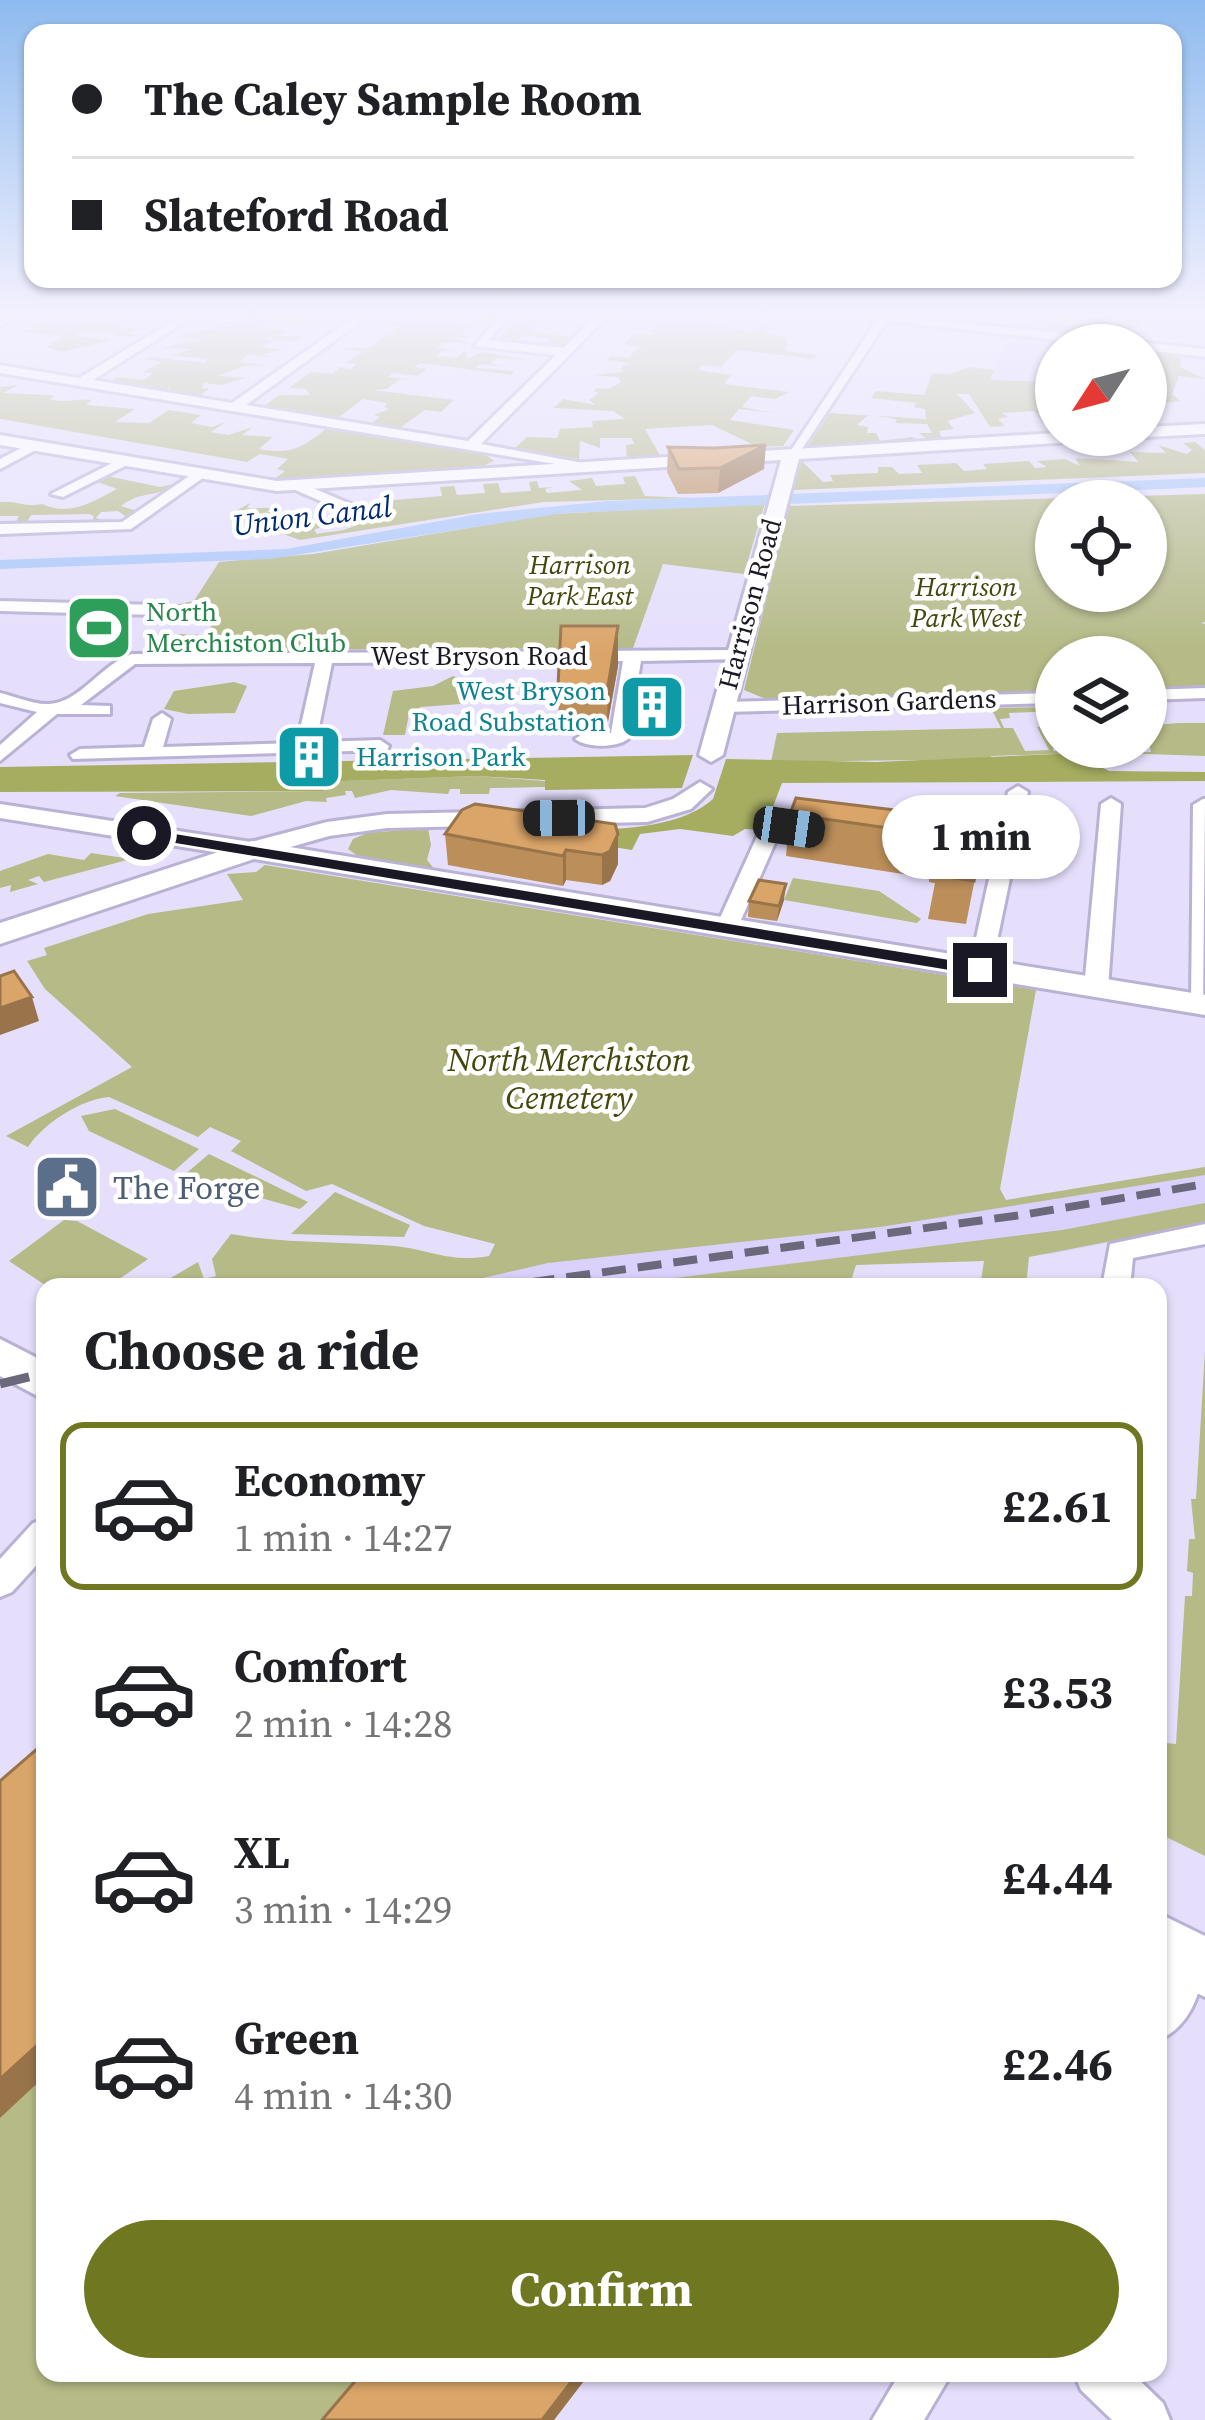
<!DOCTYPE html>
<html lang="en">
<head>
<meta charset="utf-8">
<style>
	:root { --surface:#fff; --page:#f6f6f6; --text:#202124; --muted:#757577; --line:#e0e0e0; --accent:#707721 }
	body { margin:0; font-family:"Source Serif 4",serif; background:var(--page); color:var(--text); height:100vh; display:flex; flex-direction:column; font-size:45px; white-space:nowrap }
	* { box-sizing:border-box; margin:0 }
	p { font-size:39px; color:var(--muted) }
	.icon { flex:none; width:66px; height:66px; fill:none; stroke:currentColor; stroke-width:2; stroke-linecap:round; stroke-linejoin:round }
	.map { position:relative; flex:1; overflow:hidden }
	.sheet { position:absolute; left:36px; top:1278px; width:1131px; height:1104px; display:flex; flex-direction:column; background:var(--surface); border-radius:24px; box-shadow:0 3px 9px #0004 }
	.sheet>* { flex:none }
	.guide { position:absolute; left:24px; top:24px; width:1158px; height:264px; border-radius:24px; box-shadow:0 3px 9px #0004; display:grid; align-content:center; height:264px; padding:0 48px; background:var(--surface) }
	.needle { width:78px; rotate:234deg }
	.fabs { position:absolute; left:1035px; top:324px; display:grid; gap:24px }
	.fabs a { display:grid; place-items:center; width:132px; height:132px; border-radius:50%; background:var(--surface); box-shadow:0 3px 9px #0004; font-size:60px }
	.end { position:absolute; width:54px; height:54px; margin:-27px; border:15px solid #1b1825; background:#fff; box-shadow:0 0 0 6px #fff }
	.from { border-radius:50% }
	.bubble { position:absolute; height:84px; border-radius:42px; background:var(--surface); box-shadow:0 3px 9px #0004; font-size:39px; font-weight:700; line-height:84px; text-align:center }
	.car { position:absolute; width:36px; height:72px; margin:-36px -18px; border-radius:15px; box-shadow:0 0 9px 3px #0007; background:linear-gradient(#222 24%,#8ab4d8 0 40%,#222 0 76%,#8ab4d8 0 86%,#222 0) }
	.guide b { display:flex; align-items:center; gap:42px; height:114px; font-size:45px }
	.guide b+b { border-top:3px solid var(--line) }
	.guide i { width:30px; height:30px; background:var(--text) }
	ul { padding:0; list-style:none }
	li { display:flex; align-items:center; gap:36px; height:168px; margin:0 24px 18px; padding:0 24px; border:6px solid transparent; border-radius:24px }
	li div { flex:1 }
	li b { display:block; font-size:45px }
	li em { font-style:normal; font-weight:700 }
	li.selected { border-color:var(--accent) }
	li>.icon { width:108px; height:108px; stroke-width:1.5 }
	h2 { padding:0 48px; font-size:54px; line-height:144px }
	.action { display:flex; gap:24px; margin-top:auto; padding:24px 48px }
	.action a { flex:1; height:138px; border-radius:72px; background:var(--accent); color:#fff; font-size:48px; font-weight:700; line-height:138px; text-align:center }
	.map>svg:first-child { display:block }
	.built { fill:#dad1fc }
	.green { fill:#b5ba86; fill-rule:evenodd }
	.forest { fill:#a6ad61 }
	.water { fill:#a7c6f9 }
	.lines { fill:none; stroke-linecap:round; stroke-linejoin:round }
	.minor-casing { stroke:#bab2d5; stroke-width:6 }
	.tertiary-casing { stroke:#bab2d5; stroke-width:6 }
	.primary-casing { stroke:#bab2d5; stroke-width:6 }
	.minor { fill:#fff; fill-rule:evenodd }
	.tertiary { fill:#fff; fill-rule:evenodd }
	.primary { fill:#fff; fill-rule:evenodd }
	.rail-far1 { stroke:#6c687c; stroke-width:8; stroke-dasharray:24 12; stroke-linecap:butt }
	.rail { stroke:#6c687c; stroke-width:9; stroke-dasharray:30 15; stroke-linecap:butt }
	.wall { fill:#bb8e5a }
	.shaded-wall { fill:#99744a }
	.building { fill:#daa569; stroke:#99744a; stroke-width:3 }
	.route { fill:#1b1825 }
	.labels { text-anchor:middle; stroke-width:9; stroke-linejoin:round; paint-order:stroke }
	.far-park-label { font-size:27px; font-style:italic; fill:#44470c; stroke:#fff }
	.far-street-label { font-size:27px; fill:#1b1825; stroke:#fff }
	.far-leisure-label { font-size:27px; fill:#27864d; stroke:#fff; text-anchor:start }
	.far-culture-label { font-size:27px; fill:#0d838f; stroke:#fff; text-anchor:end }
	.far-water-label { font-size:30px; font-style:italic; fill:#002b71; stroke:#fff }
	.park-label { font-size:33px; font-style:italic; fill:#44470c; stroke:#fff }
	.service-label { font-size:33px; fill:#4e5e75; stroke:#fff; text-anchor:start }
</style>
</head>
<body>
<div class="map">
<svg width="1205" height="2420" viewBox="0 0 1205 2420">
	<rect width="100%" height="100%" fill="#e5dffc"/>
	<!-- built -->
	<g class="built">
		<polygon points="1011,335 1098,345 1056,345 1056,384 989,380"/>
		<polygon points="1205,1167 1205,1223 1051,1254 856,1265 708,1287 445,1287 547,1263 560,1247 999,1190 1007,1201"/>
	</g>
	<!-- green -->
	<g class="green">
		<polygon points="57,315 162,316 123,318 136,321 119,326 142,329 128,333 145,336 114,337 117,331 78,333 75,336 112,340 62,352 47,347 63,336 0,329 27,331"/>
		<polygon points="231,315 301,315 325,320 315,327 264,323 259,328 285,330 279,336 302,336 296,341 257,337 276,341 260,347 284,350 262,354 270,357 247,355 239,362 265,365 243,366 219,376 245,378 221,385 204,383 202,388 209,389 197,398 166,393 171,387 160,392 109,383 117,377 144,380 153,373 143,372 163,362 147,359 150,357 205,363 208,359 171,355 192,349 162,348 200,339 181,337 189,332 220,329 208,327 236,326 221,322 240,320 227,317"/>
		<polygon points="415,315 462,315 452,326 467,328 482,315 538,315 531,318 562,324 536,323 529,331 570,337 557,349 541,347 549,339 523,335 513,344 494,342 518,321 500,319 493,325 479,323 460,334 473,338 451,337 469,343 443,343 437,348 455,351 442,351 437,356 456,358 465,351 468,359 482,352 528,360 496,358 490,364 512,367 480,364 475,368 514,371 511,375 420,363 414,367 427,369 418,376 391,373 389,377 415,380 400,379 387,389 372,390 454,400 441,412 425,410 397,430 368,426 380,417 374,415 389,409 384,407 387,403 363,399 335,420 262,408 279,395 310,395 306,389 289,388 311,372 332,374 340,367 351,369 356,364 345,363 363,352 342,349 372,347 383,337 367,335 388,336 402,326 380,326"/>
		<path d="M614 315C638 315 689 331 709 315L744 316 721 318 714 325 752 332 768 324 779 325 768 326 763 332 788 338 785 351 817 355 814 359 737 350 721 367 702 365 698 370 731 375 724 384 789 392 775 399 751 396 742 407 774 413 739 409 730 420 794 430 783 446 758 447 712 425 645 429 662 459 627 461 626 445 634 444 632 438H600V448L580 441 579 459 514 449 527 437 557 438 560 429 593 427 592 421 625 419 613 411 554 408 563 399 596 405 589 400 599 393 594 391 597 388 609 389 621 382 618 377 593 375 622 372V367L630 363 607 360 611 356 628 358 638 348 648 349 624 344 634 334H659L651 332 654 324 612 318Z"/>
		<polygon points="1058,315 1107,319 1103,324 1114,326 1127,315 1155,315 1143,319 1138,328 1128,328 1118,340 1040,332"/>
		<polygon points="1146,350 1181,354 1180,367 1205,379 1179,376 1172,394 1180,401 1148,405"/>
		<polygon points="970,367 994,370 990,380 1056,382 1056,414 1038,413 1044,425 1034,411 1002,413 1008,417 998,419 1005,426 990,427 969,394 957,394 975,413 947,421 954,429 939,431 943,441 931,442 919,433 932,433 927,424 895,423 897,419 868,415 857,425 868,427 867,433 876,433 880,441 912,437 924,442 808,446 830,413 926,419 925,409 914,407 916,403 871,398 876,391 924,395 932,374 926,373 949,374"/>
		<path d="M19 385 3 393 50 395 54 396 50 399C65 404 77 398 92 400L86 405 135 409 115 422 149 423 169 410 201 415 191 423 212 427 226 422 211 432 228 435 253 427 242 435 273 437 259 449C291 455 302 448 327 428L485 454 494 461 479 468 272 481 285 471 277 469 288 459 260 454 247 462 0 419V387Z"/>
		<path d="M1195 442 1205 450V473L793 490 802 461 823 482 833 481 830 475 878 473V467H892L899 474 922 473 917 465 956 463 964 471 987 469 983 464 1029 461 1035 468 1047 467 1037 461 1065 459 1080 466 1075 458C1090 459 1117 460 1138 462L1130 452 1166 453 1158 445 1187 454 1192 450 1183 443Z"/>
		<path d="M114 471 107 476 160 487 179 483C159 498 141 490 121 506L140 512 125 516 118 511 101 512 96 518 106 521 91 524 94 516 89 514 31 515 27 522H16L19 516H0V502C16 500 26 508 42 504 70 517 92 502 117 489L95 481Z"/>
		<path d="M635 476 645 496 691 498 544 502 300 540 229 515 250 503 247 508H271L267 512 290 513 280 516 290 521 299 516 307 519 297 523 305 527 316 523 323 526 314 530 317 534C336 530 350 533 364 518L357 513 383 501 442 496 440 487 454 486 457 495 485 493 483 484 498 483 501 493 531 491 529 482 537 481 539 488 554 487 545 489 547 493 582 490 569 481 592 478 596 486 625 484 623 477Z"/>
		<path d="M1205 494V622L1201 623 1205 624V685L1146 689V657H1056V691L766 699 744 690 789 506ZM1056 501H1146V591H1056Z"/>
		<polygon points="765,503 744,574 663,564 633,648 168,650 178,634 207,635 213,623 153,621 170,606 194,601 219,562 313,554 552,514"/>
		<polygon points="453,676 463,680 461,704 421,707 409,714 405,735 383,735 393,691 433,686"/>
		<polygon points="234,682 247,686 235,713 188,714 164,709 174,691"/>
		<polygon points="1056,707 1056,711 1009,713 1010,718 1000,719 1004,728 1013,728 1025,751 1049,750 1037,727 1056,726 1053,751 1080,753 991,756 991,759 771,762 777,733 1001,728 991,708"/>
		<polygon points="1178,723 1205,723 1205,756 1117,753 1151,752 1146,726"/>
		<polygon points="476,776 546,781 545,787 490,788 489,794 460,794 460,789 450,789 448,794 391,790 355,798 352,791 345,791 346,795 326,798 327,802 306,801 251,816 115,796 120,793 323,791 320,782"/>
		<polygon points="428,828 431,845 427,860 436,871 362,859 348,849 353,839 367,833"/>
		<polygon points="91,853 131,859 44,882 39,876 28,880 38,884 10,892 11,885 0,888 0,871 48,854 84,860"/>
		<path d="M265 865 1036 990 1000 1189 1006 1200 1205 1167V1175L880 1227 548 1263 445 1287H171L169 1279 198 1262 204 1279 216 1276 212 1259 231 1234C286 1244 339 1241 395 1246 432 1250 450 1263 489 1256L495 1244 424 1226 332 1184 306 1191 231 1151 241 1141 210 1127 198 1137 109 1097C81 1099 43 1124 28 1147L6 1136 132 1067 45 989 27 961 47 955 44 948 148 914 243 900 227 874 256 872Z"/>
		<polygon points="793,878 879,891 921,919 917,923 784,900"/>
		<polygon points="115,1109 199,1149 174,1171 89,1131 81,1116"/>
		<polygon points="209,1154 308,1202 300,1209 183,1176"/>
		<polygon points="335,1192 410,1225 404,1237 291,1234"/>
		<polygon points="1205,1203 1205,1223 1029,1257 1026,1287 980,1287 984,1261 856,1265 849,1287 602,1287 1062,1230"/>
		<polygon points="64,1220 77,1221 148,1259 108,1287 48,1287 9,1261"/>
		<polygon points="1205,1351 1205,1856 1158,1833 1158,1824 1166,1743 1176,1744 1185,1596 1192,1596 1193,1573 1187,1571 1189,1539 1195,1539 1191,1499 1196,1499"/>
		<polygon points="45,1785 45,2373 590,2373 554,2420 0,2420 0,1823"/>
	</g>
	<!-- forest -->
	<g class="forest">
		<path d="M1080 753 1092 754 1099 766 1109 771 1205 772V781L782 783 764 830 745 829 733 836 680 829 640 834 632 850 493 828C553 828 667 841 713 799L726 759 876 762Z"/>
		<polygon points="693,755 682,788 545,790 545,780 476,776 321,782 324,791 0,792 0,767"/>
	</g>
	<!-- water -->
	<polygon class="water" points="1205,478 1205,487 1162,489 564,513 270,559 0,569 0,560 286,549 478,514 609,501"/>
	<g class="lines">
		<!-- minor casing -->
		<g class="minor-casing">
			<g id="minor">
				<polygon points="8,315 22,315 0,327 0,318"/>
				<polygon points="183,315 196,315 93,380 232,403 357,315 370,315 246,405 468,441 556,355 474,346 499,317 509,319 488,340 563,348 597,315 609,315 481,444 599,466 592,470 0,373 0,365 79,378"/>
				<polygon points="854,315 892,315 1205,349 1205,357 1146,350 1146,345 1104,345 887,321 796,458 786,458 877,320"/>
				<polygon points="31,443 43,446 0,469 0,459"/>
				<polygon points="122,458 127,459 127,465 63,497 51,494"/>
				<polygon points="195,472 207,475 131,529 0,534 0,524 122,522"/>
				<polygon points="296,481 358,507 360,510 348,513 291,488 289,485"/>
				<polygon points="0,601 158,605 166,610 158,615 0,611"/>
				<path d="M737 650 743 651V659L641 661 628 739C617 748 586 748 575 739L584 733H611L623 661 332 663 316 742 380 740 389 746 387 750 73 759 70 755 80 749 144 747 153 719 162 713 171 719 163 747 297 743 315 663 135 664 81 705 110 706V714H57L0 761V745L37 712 0 703V693C14 696 34 705 49 704 81 702 101 664 132 654Z"/>
				<polygon points="1205,688 1205,698 1146,700 1146,690"/>
				<polygon points="1056,693 1056,703 723,712 714,707 723,702"/>
				<polygon points="1085,747 1105,747 1113,760 1096,764"/>
				<polygon points="1018,786 1028,792 991,970 980,977 969,970 1008,792"/>
				<polygon points="1111,798 1121,804 1108,989 1096,996 1084,989 1101,804"/>
				<polygon points="1203,799 1205,799 1203,1012 1191,1005 1193,805"/>
				<polygon points="783,820 824,826 834,832 824,838 779,834 737,929 734,934 718,934 715,929 760,830"/>
				<polygon points="1205,1224 1205,1244 1133,1258 1130,1287 1102,1287 1110,1244"/>
				<polygon points="45,1519 45,1556 12,1592 0,1597 0,1559 33,1523"/>
				<path d="M1195 1943 1205 1947C1205 1982 1194 2026 1158 2040 1158 2003 1154 1960 1195 1943Z"/>
				<polygon points="900,2373 952,2373 924,2420 872,2420"/>
				<polygon points="1074,2373 1132,2373 1163,2403 1170,2420 1112,2420 1081,2390"/>
			</g>
		</g>
		<!-- tertiary casing -->
		<g class="tertiary-casing">
			<g id="tertiary">
				<polygon points="1205,424 1205,434 1146,437 1140,435 1146,435 1146,427"/>
				<polygon points="1056,433 1113,435 1105,440 799,459 723,755 711,762 699,755 781,460 277,491 0,445 0,435 277,481"/>
				<polygon points="700,782 712,789 691,809 647,822 387,828 329,836 252,858 0,818 0,804 251,842 327,822 387,814 645,808 673,799"/>
			</g>
		</g>
		<!-- primary casing -->
		<g class="primary-casing">
			<g id="primary">
				<polygon points="252,841 1205,995 1205,1015 254,859 0,944 0,923"/>
				<polygon points="0,1339 45,1362 45,1400 0,1376"/>
				<polygon points="1158,1913 1205,1936 1205,1997 1158,1974"/>
			</g>
		</g>
		<!-- minor -->
		<use href="#minor" class="minor"/>
		<!-- tertiary -->
		<use href="#tertiary" class="tertiary"/>
		<!-- primary -->
		<use href="#primary" class="primary"/>
		<!-- rail-far1 -->
		<g class="rail-far1">
			<polyline points="495,1287 1028,1214 1205,1184"/>
			<polyline points="40,1374 45,1373"/>
		</g>
		<!-- rail -->
		<polyline class="rail" points="0,1384 45,1373"/>
	</g>
	<!-- wall -->
	<g class="wall">
		<polygon points="668,447 764,469 718,493 678,494 667,472"/>
		<polygon points="618,666 607,727 559,727 558,686"/>
		<polygon points="790,814 943,816 986,822 966,924 928,919 935,883 929,882 929,878 786,856"/>
		<polygon points="445,834 618,834 618,864 610,881 602,885 566,880 563,886 448,865"/>
		<polygon points="784,900 777,921 748,917 749,901"/>
	</g>
	<!-- shaded-wall -->
	<g class="shaded-wall">
		<polygon points="766,445 764,469 718,493 720,468"/>
		<polygon points="618,626 618,666 607,727 608,686"/>
		<polygon points="618,834 618,864 610,881 602,885 602,855"/>
		<polygon points="566,850 566,880 563,886 563,856"/>
		<polygon points="786,884 784,900 777,921 779,906"/>
		<polygon points="32,997 39,1021 0,1035 0,1008"/>
		<polygon points="45,2038 45,2076 0,2118 0,2079"/>
		<polygon points="578,2373 590,2373 554,2420 542,2420"/>
	</g>
	<!-- building -->
	<g class="building">
		<polygon points="766,445 720,468 709,468 679,469 668,447 714,448"/>
		<polygon points="561,626 618,626 608,686 558,686"/>
		<polygon points="796,798 936,815 944,811 942,816 986,822 974,881 936,875 944,840 936,839 937,835 790,814"/>
		<polygon points="475,804 615,824 618,834 610,851 602,855 566,850 563,856 445,834 462,810"/>
		<polygon points="759,880 786,884 779,906 749,901"/>
		<polygon points="14,971 32,997 0,1008 0,976"/>
		<polygon points="45,1742 45,2038 0,2079 0,1781"/>
		<polygon points="362,2373 578,2373 542,2420 322,2420"/>
	</g>
	<!-- sky -->
	<linearGradient id="sky" x2="0" y2="1"><stop stop-color="#8ebbef"/><stop offset="0.48" stop-color="#f3f1fe"/><stop offset="1" stop-color="#f3f1fe" stop-opacity="0"/></linearGradient>
	<rect width="1205" height="653" fill="url(#sky)"/>
	<!-- route -->
	<polygon class="route" points="144,829 980,965 988,970 980,975 139,837"/>
	<!-- icons -->
	<defs>
		<g id="stadium-square" transform="scale(3.45)"><rect x="-9" y="-9" width="18" height="18" rx="4" fill="#2e9e5b" stroke="#fff"/><path d="M0-5a6.5 5 0 1 0 0 10a6.5 5 0 1 0 0-10ZM-3.5-1.8h7v3.6h-7Z" fill="#fff"/></g>
		<g id="building-square" transform="scale(3.45)"><rect x="-9" y="-9" width="18" height="18" rx="4" fill="#0f9aa8" stroke="#fff"/><path d="M-4-6H4V6H1V3H-1V6H-4ZM-2.5-4.3h1.7v1.8h-1.7ZM.8-4.3h1.7v1.8H.8ZM-2.5-1h1.7V.8h-1.7ZM.8-1h1.7V.8H.8Z" fill="#fff"/></g>
		<g id="civic-square" transform="scale(3.45)"><rect x="-9" y="-9" width="18" height="18" rx="4" fill="#5c6f8a" stroke="#fff"/><path d="M-.6-6.5H3V-4.5H.6V-3L4-1V1h2V6H-6V1h2V-1L-.6-3ZM-1.2 2.5V6h2.4V2.5Z" fill="#fff"/></g>
	</defs>
	<g fill-rule="evenodd">
		<use href="#stadium-square" x="99" y="628"/>
		<use href="#building-square" x="652" y="707"/>
		<use href="#building-square" x="309" y="757"/>
		<use href="#civic-square" x="67" y="1187"/>
	</g>
	<g class="labels">
		<!-- far-park labels -->
		<g class="far-park-label">
			<text x="580" y="574">Harrison<tspan x="580" dy="31">Park East</tspan></text>
			<text x="966" y="596">Harrison<tspan x="966" dy="31">Park West</tspan></text>
		</g>
		<!-- far-street labels -->
		<g class="far-street-label">
			<text transform="translate(750 604) rotate(-75)" y="9">Harrison Road</text>
			<text x="479" y="665">West Bryson Road</text>
			<text transform="translate(889 702) rotate(-2)" y="9">Harrison Gardens</text>
		</g>
		<!-- far-leisure labels -->
		<g class="far-leisure-label">
			<text x="146" y="621">North<tspan x="146" dy="31">Merchiston Club</tspan></text>
		</g>
		<!-- far-culture labels -->
		<g class="far-culture-label">
			<text x="606" y="700">West Bryson<tspan x="606" dy="31">Road Substation</tspan></text>
			<text x="356" y="766" text-anchor="start">Harrison Park</text>
		</g>
		<!-- far-water labels -->
		<g class="far-water-label">
			<text transform="translate(312 516) rotate(-7)" y="10">Union Canal</text>
		</g>
		<!-- park labels -->
		<g class="park-label">
			<text x="569" y="1071">North Merchiston<tspan x="569" dy="38">Cemetery</tspan></text>
		</g>
		<!-- service labels -->
		<g class="service-label">
			<text x="113" y="1199">The Forge</text>
		</g>
	</g>
</svg>
<div class="fabs">
<a><svg class="needle" viewBox="-14 -14 28 28"><path d="M0-13l5 13h-10z" fill="#e53935"/><path d="M0 13l5-13h-10z" fill="#757577"/></svg></a>
<a><svg class="icon" aria-label="locate" viewBox="0 0 24 24"><circle cx="12" cy="12" r="6"/><path d="M12 2v4M12 18v4M2 12h4M18 12h4"/></svg></a>
<a><svg class="icon" aria-label="layers" viewBox="0 0 24 24"><path d="M12 4l9 5-9 5-9-5zM3 14l9 5 9-5"/></svg></a>
</div>
<i class="end from" style="left:144px;top:833px"></i>
<i class="end" style="left:980px;top:970px"></i>
<div class="bubble" style="left:882px;top:795px;width:198px">1 min</div>
<i class="car" style="left:559px;top:818px;rotate:269deg"></i>
<i class="car" style="left:789px;top:827px;rotate:98deg"></i>
<div class="guide">
<b><i class="from"></i>The Caley Sample Room</b>
<b><i></i>Slateford Road</b>
</div>
<section class="sheet">
<h2>Choose a ride</h2>
<ul>
<li class="selected"><svg class="icon" aria-label="car" viewBox="0 0 24 24"><path d="M5 17H2v-5l4-1 3-4h7l3 4 3 1v5h-3M9 17h6M6 11h13"/><circle cx="7" cy="17" r="2"/><circle cx="17" cy="17" r="2"/></svg><div><b>Economy</b><p>1 min · 14:27</p></div><em>£2.61</em></li>
<li><svg class="icon" aria-label="car" viewBox="0 0 24 24"><path d="M5 17H2v-5l4-1 3-4h7l3 4 3 1v5h-3M9 17h6M6 11h13"/><circle cx="7" cy="17" r="2"/><circle cx="17" cy="17" r="2"/></svg><div><b>Comfort</b><p>2 min · 14:28</p></div><em>£3.53</em></li>
<li><svg class="icon" aria-label="car" viewBox="0 0 24 24"><path d="M5 17H2v-5l4-1 3-4h7l3 4 3 1v5h-3M9 17h6M6 11h13"/><circle cx="7" cy="17" r="2"/><circle cx="17" cy="17" r="2"/></svg><div><b>XL</b><p>3 min · 14:29</p></div><em>£4.44</em></li>
<li><svg class="icon" aria-label="car" viewBox="0 0 24 24"><path d="M5 17H2v-5l4-1 3-4h7l3 4 3 1v5h-3M9 17h6M6 11h13"/><circle cx="7" cy="17" r="2"/><circle cx="17" cy="17" r="2"/></svg><div><b>Green</b><p>4 min · 14:30</p></div><em>£2.46</em></li>
</ul>
<div class="action"><a>Confirm</a></div>
</section>
</div>
</body>
</html>
